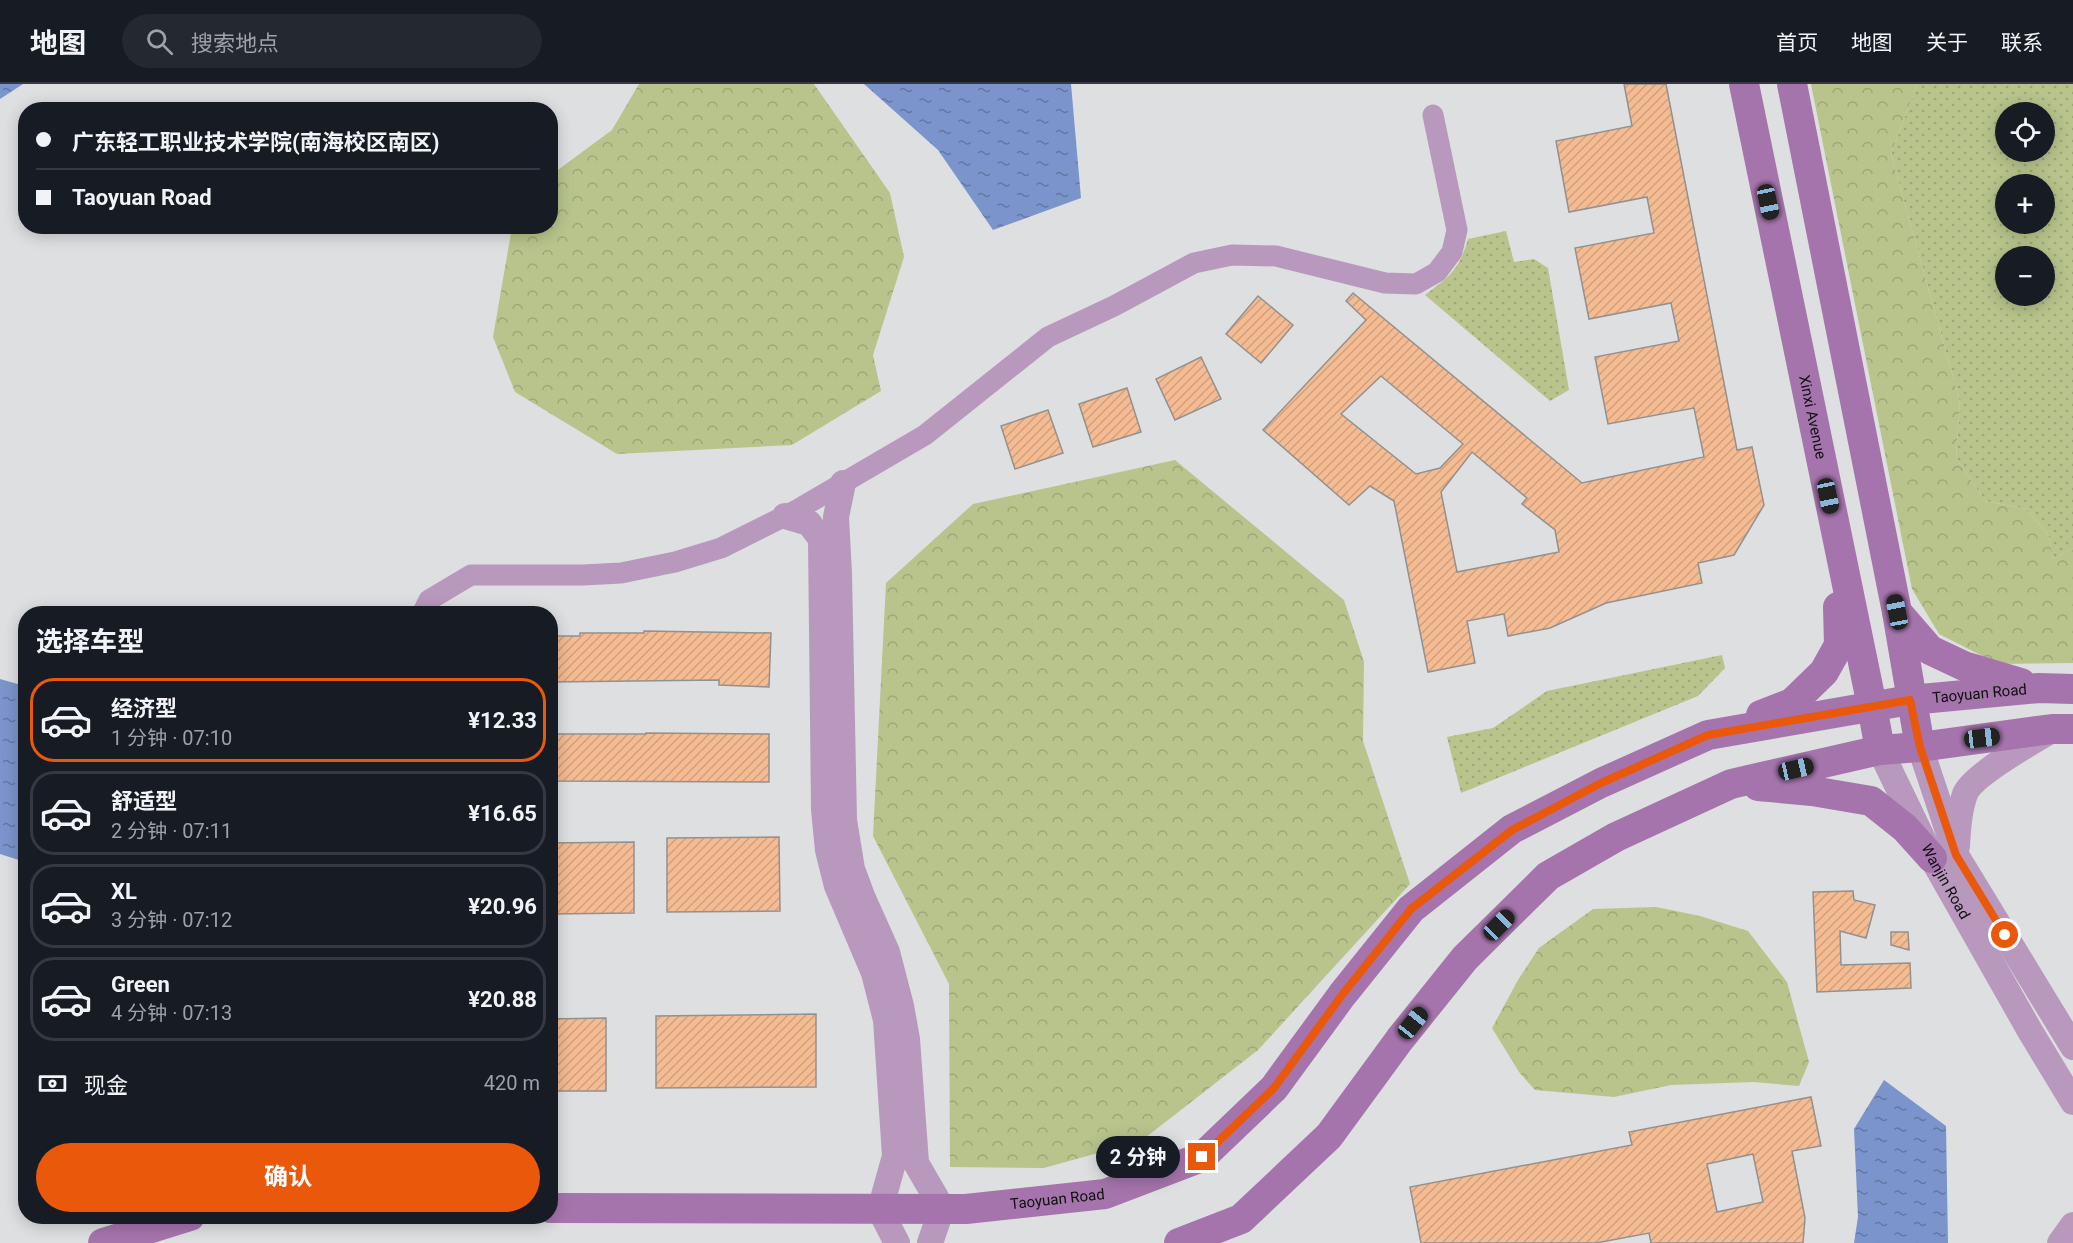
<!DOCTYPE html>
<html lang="zh">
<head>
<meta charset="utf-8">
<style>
	:root { --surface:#171b24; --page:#242831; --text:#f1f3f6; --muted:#9ea1a6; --line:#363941; --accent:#ea580c }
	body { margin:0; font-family:Roboto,"Noto Sans SC",sans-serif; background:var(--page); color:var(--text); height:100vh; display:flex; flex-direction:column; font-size:22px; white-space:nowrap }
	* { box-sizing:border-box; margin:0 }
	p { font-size:20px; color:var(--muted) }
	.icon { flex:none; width:33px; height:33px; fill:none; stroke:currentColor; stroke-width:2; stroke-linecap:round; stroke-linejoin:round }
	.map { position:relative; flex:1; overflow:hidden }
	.drawer { position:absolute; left:18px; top:522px; width:540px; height:618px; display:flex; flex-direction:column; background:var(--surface); border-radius:24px; box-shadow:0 3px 15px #0003 }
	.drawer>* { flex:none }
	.hud { position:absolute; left:18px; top:18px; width:540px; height:132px; border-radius:24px; box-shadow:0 3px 15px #0003; display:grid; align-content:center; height:132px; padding:0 18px; background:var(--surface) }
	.buttons { position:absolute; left:1995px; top:18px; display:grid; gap:12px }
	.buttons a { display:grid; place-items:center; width:60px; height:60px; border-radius:50%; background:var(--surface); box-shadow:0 3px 15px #0003; font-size:30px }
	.end { position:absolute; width:27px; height:27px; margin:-14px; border:8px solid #ea580c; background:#fff; box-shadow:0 0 0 3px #fff }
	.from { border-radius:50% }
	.bubble { position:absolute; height:42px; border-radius:21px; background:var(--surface); box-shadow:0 3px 15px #0003; font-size:20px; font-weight:700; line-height:42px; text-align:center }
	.car { position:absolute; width:18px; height:36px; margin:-18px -9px; border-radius:8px; box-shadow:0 0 4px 2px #0007; background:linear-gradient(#222 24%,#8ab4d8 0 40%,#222 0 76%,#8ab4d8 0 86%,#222 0) }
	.hud b { display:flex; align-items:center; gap:21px; height:57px; font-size:22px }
	.hud b+b { border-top:2px solid var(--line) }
	.hud i { width:15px; height:15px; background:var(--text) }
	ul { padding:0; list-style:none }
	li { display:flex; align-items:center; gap:18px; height:84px; margin:0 12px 9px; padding:0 6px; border:3px solid var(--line); border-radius:24px }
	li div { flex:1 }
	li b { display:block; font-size:22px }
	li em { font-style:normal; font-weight:700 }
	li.on { border-color:var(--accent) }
	li>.icon { width:54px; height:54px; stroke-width:1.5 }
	h2 { padding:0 18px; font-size:27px; line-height:72px }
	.pay { display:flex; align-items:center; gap:15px; height:66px; padding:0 18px; font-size:22px }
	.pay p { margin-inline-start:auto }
	.primary-button { display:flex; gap:12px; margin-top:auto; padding:12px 18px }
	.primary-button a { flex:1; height:69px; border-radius:36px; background:var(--accent); color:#fff; font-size:24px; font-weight:700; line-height:69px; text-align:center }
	header { display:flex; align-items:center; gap:36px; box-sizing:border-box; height:84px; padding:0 30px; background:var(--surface); border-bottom:2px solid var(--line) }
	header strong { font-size:28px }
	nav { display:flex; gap:33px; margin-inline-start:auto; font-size:21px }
	.search { width:420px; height:54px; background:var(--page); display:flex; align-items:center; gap:15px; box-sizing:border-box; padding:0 21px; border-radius:33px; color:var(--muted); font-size:22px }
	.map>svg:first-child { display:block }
	.grass { fill:url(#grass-dots); fill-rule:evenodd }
	.forest { fill:url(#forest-crowns) }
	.water { fill:url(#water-ripples) }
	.building { fill:url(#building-hatch); stroke:#929190; stroke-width:1.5; fill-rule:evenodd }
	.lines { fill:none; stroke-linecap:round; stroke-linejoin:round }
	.minor { stroke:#b998bd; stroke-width:21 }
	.tertiary { stroke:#b998bd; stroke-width:26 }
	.secondary { stroke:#a574ac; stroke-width:30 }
	.route { stroke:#ea580c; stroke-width:8 }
	.labels { text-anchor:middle; stroke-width:4.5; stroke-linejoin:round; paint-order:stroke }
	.street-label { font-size:15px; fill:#0f0f10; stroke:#dedfe0 }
</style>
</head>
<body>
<header>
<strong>地图</strong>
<div class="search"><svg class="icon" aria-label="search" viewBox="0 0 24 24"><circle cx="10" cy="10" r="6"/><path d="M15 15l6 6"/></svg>搜索地点</div>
<nav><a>首页</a><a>地图</a><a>关于</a><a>联系</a></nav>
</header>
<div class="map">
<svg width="2073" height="1159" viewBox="0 0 2073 1159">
	<defs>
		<pattern id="grass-dots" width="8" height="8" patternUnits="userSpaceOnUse" patternTransform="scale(1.5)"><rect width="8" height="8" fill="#b8c48c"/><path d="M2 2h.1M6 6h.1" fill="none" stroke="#9da778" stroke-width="1.8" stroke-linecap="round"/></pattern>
		<pattern id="forest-crowns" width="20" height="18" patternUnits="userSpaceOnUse" patternTransform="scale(1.5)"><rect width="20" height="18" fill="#b8c48c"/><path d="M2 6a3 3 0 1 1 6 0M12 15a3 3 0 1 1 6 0" fill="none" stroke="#9da778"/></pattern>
		<pattern id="water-ripples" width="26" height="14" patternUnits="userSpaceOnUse" patternTransform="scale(1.5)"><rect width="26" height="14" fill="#7b94cb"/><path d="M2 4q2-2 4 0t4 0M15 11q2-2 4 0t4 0" fill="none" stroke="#6377a3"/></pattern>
		<pattern id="building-hatch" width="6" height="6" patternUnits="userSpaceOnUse" patternTransform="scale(1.5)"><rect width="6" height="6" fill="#f5bb92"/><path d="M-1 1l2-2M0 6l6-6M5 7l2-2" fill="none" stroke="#d1a07d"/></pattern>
	</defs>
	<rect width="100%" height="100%" fill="#dedfe0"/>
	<!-- grass -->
	<g class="grass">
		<path d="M1917 0H2073V464L2053 475 2049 452 2027 425 1985 417 1956 374 1960 318 1891 70ZM2006 28H2044V68H2006ZM2006 100H2044V140H2006ZM2006 172H2044V212H2006Z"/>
		<path d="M1506 147 1514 178 1534 175 1548 184 1569 306 1550 317 1425 211C1450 192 1459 186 1468 155Z"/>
		<polygon points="1722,571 1725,584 1698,612 1461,709 1447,653 1493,644 1547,607"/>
	</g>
	<!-- forest -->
	<g class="forest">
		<polygon points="639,0 814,0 890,109 904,173 873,271 881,307 792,361 617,370 515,308 493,253 512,143 550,142 551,91 612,46"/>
		<polygon points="1811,0 1917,0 1891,70 1960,318 1956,374 1985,417 2027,425 2049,452 2053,475 2073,464 2073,579 1998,580 1939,550 1912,505"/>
		<polygon points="1175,376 1344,516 1364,578 1363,657 1410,800 1258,966 1141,1057 1044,1084 950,1083 949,900 873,752 886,499 973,420"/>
		<polygon points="1656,823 1700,832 1748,847 1787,898 1809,978 1799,1002 1753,998 1671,1001 1614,1013 1535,1006 1519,988 1492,944 1518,896 1539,864 1593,825"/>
	</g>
	<!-- water -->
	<g class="water">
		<polygon points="0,0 23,0 0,15"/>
		<polygon points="864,0 1071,0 1081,114 993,146 938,66"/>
		<polygon points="0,595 25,602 25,778 0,770"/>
		<polygon points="1884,996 1946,1042 1948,1159 1854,1159 1858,1133 1854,1045"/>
	</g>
	<!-- building -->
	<g class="building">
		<path d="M1624 0H1666L1737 366 1752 363 1764 421 1734 471 1698 479 1702 499 1606 519 1550 544 1508 552 1504 530 1467 537 1475 579 1428 588 1394 417 1370 402 1349 421 1263 346 1366 236 1346 217 1353 209 1582 399 1704 373 1694 324 1608 340 1595 273 1679 257 1671 219 1589 235 1575 164 1654 149 1647 113 1569 128 1556 57 1632 42ZM1381 292 1463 360 1440 384 1416 390 1341 330ZM1472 368 1527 414 1522 420 1555 446 1559 468 1457 488 1441 408Z"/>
		<polygon points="1258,212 1293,241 1261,279 1226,250"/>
		<polygon points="1201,273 1221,315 1175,336 1156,295"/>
		<polygon points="1127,304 1141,348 1093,363 1079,320"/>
		<polygon points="1048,326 1063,369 1015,385 1001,342"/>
		<polygon points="644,547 771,549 769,603 719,601 719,596 550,598 550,552 580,552 580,549 644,549"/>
		<polygon points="646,649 769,650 769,698 550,697 550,650 646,650"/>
		<polygon points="779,753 780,827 667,828 667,754"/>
		<polygon points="634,758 634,829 550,830 550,759"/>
		<polygon points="1853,807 1854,816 1875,821 1866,854 1840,847 1841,881 1910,879 1911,904 1817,908 1813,808"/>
		<polygon points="1891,848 1908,848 1909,866 1891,861"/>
		<polygon points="816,930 816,1003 656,1004 656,932"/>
		<polygon points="606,934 606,1007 550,1007 550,935"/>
		<path d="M1811 1013 1821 1062 1792 1067 1805 1134 1803 1159H1651L1649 1149 1596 1159H1421L1410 1103 1632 1061 1629 1048ZM1753 1070 1763 1118 1717 1128 1707 1080Z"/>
	</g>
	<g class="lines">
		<!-- minor -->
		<polyline class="minor" points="422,530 429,516 471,491 583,491 621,489 675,478 721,464 795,427 925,351 1048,253 1114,222 1194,179 1232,171 1276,172 1385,199 1416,200 1437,188 1452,168 1457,146 1433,31"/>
		<!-- tertiary -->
		<g class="tertiary">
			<polyline points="843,399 836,433 839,490 844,736 852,785 862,812 887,868 901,922 907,955 916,1079 942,1124 930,1159"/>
			<polyline points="785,432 809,439 821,455 824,726 828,766 837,802 874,889 886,936 895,1072 880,1126 897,1159"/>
			<polyline points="1920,663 1956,771 2073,963"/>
			<path id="s1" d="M1880 666 1932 774 2030 947 2073 1018"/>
			<path d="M1957 762C1958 745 1959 727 1965 710 1972 692 2033 657 2052 646"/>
			<polyline points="2060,1159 2073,1141"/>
		</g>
		<!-- secondary -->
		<g class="secondary">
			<path id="s2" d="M1744 0 1872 622 1880 666"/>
			<polyline points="1792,0 1897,528 1920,663"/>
			<polyline points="1897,528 1930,566 1964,582 2021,599"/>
			<polyline points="1761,631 1792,619 1824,588 1839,561 1838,523"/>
			<polyline points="1758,702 1812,707 1871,717 1905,744 1932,774"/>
			<path id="s3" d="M550 1124 966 1125 1105 1110 1202 1073 1274 1004 1342 911 1411 825 1512 745 1601 699 1708 651 1910 616 2039 604 2073 605"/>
			<polyline points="103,1159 190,1132"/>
			<polyline points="1179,1159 1241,1135 1329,1052 1400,955 1465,874 1548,792 1616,753 1731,700 1880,666 1920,663 2052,645 2073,645"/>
		</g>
	</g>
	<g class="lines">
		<!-- route -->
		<polyline class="route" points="1202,1073 1274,1004 1342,911 1411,825 1512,746 1601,699 1708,651 1910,616 1920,663 1956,771 2005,851"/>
	</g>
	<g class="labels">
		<!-- street labels -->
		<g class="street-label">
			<text dy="5" stroke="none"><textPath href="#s2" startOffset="340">Xinxi Avenue</textPath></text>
			<text dy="5" stroke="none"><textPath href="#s3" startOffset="1606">Taoyuan Road</textPath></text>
			<text dy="5" stroke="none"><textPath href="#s1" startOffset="147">Wanjin Road</textPath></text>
			<text dy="5" stroke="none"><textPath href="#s3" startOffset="508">Taoyuan Road</textPath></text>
		</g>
	</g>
</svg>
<div class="buttons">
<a><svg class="icon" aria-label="locate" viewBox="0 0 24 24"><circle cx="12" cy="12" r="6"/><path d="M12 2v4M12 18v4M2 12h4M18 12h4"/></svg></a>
<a>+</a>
<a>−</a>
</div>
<i class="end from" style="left:2005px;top:851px"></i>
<i class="end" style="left:1202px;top:1073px"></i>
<div class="bubble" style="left:1096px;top:1052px;width:84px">2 分钟</div>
<i class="car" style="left:1768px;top:118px;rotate:168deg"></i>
<i class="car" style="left:1828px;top:412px;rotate:168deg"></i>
<i class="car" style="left:1897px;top:528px;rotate:349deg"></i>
<i class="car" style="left:1982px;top:654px;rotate:83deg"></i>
<i class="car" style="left:1796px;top:685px;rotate:77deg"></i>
<i class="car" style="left:1499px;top:841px;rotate:45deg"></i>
<i class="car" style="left:1413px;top:939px;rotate:39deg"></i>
<div class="hud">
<b><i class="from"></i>广东轻工职业技术学院(南海校区南区)</b>
<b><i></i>Taoyuan Road</b>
</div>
<section class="drawer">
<h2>选择车型</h2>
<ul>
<li class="on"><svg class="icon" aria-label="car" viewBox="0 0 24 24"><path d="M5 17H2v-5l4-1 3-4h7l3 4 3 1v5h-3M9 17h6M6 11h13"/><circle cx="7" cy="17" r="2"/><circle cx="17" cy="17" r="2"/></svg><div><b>经济型</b><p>1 分钟 · 07:10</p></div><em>¥12.33</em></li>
<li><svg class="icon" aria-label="car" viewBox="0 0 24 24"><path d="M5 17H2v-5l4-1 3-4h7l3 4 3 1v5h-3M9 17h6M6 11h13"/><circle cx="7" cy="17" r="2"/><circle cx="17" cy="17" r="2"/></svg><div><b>舒适型</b><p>2 分钟 · 07:11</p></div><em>¥16.65</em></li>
<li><svg class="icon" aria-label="car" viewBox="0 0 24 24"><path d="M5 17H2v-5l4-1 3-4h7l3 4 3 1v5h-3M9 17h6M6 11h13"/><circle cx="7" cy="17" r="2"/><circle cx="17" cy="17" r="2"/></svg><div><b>XL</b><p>3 分钟 · 07:12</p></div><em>¥20.96</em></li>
<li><svg class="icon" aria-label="car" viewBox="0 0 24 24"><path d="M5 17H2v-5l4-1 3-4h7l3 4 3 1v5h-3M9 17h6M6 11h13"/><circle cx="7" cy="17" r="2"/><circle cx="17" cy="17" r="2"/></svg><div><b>Green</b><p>4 分钟 · 07:13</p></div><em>¥20.88</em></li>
</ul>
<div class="pay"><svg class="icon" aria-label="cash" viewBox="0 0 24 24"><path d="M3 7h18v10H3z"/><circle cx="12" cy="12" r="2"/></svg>现金<p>420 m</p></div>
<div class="primary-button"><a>确认</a></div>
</section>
</div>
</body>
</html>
